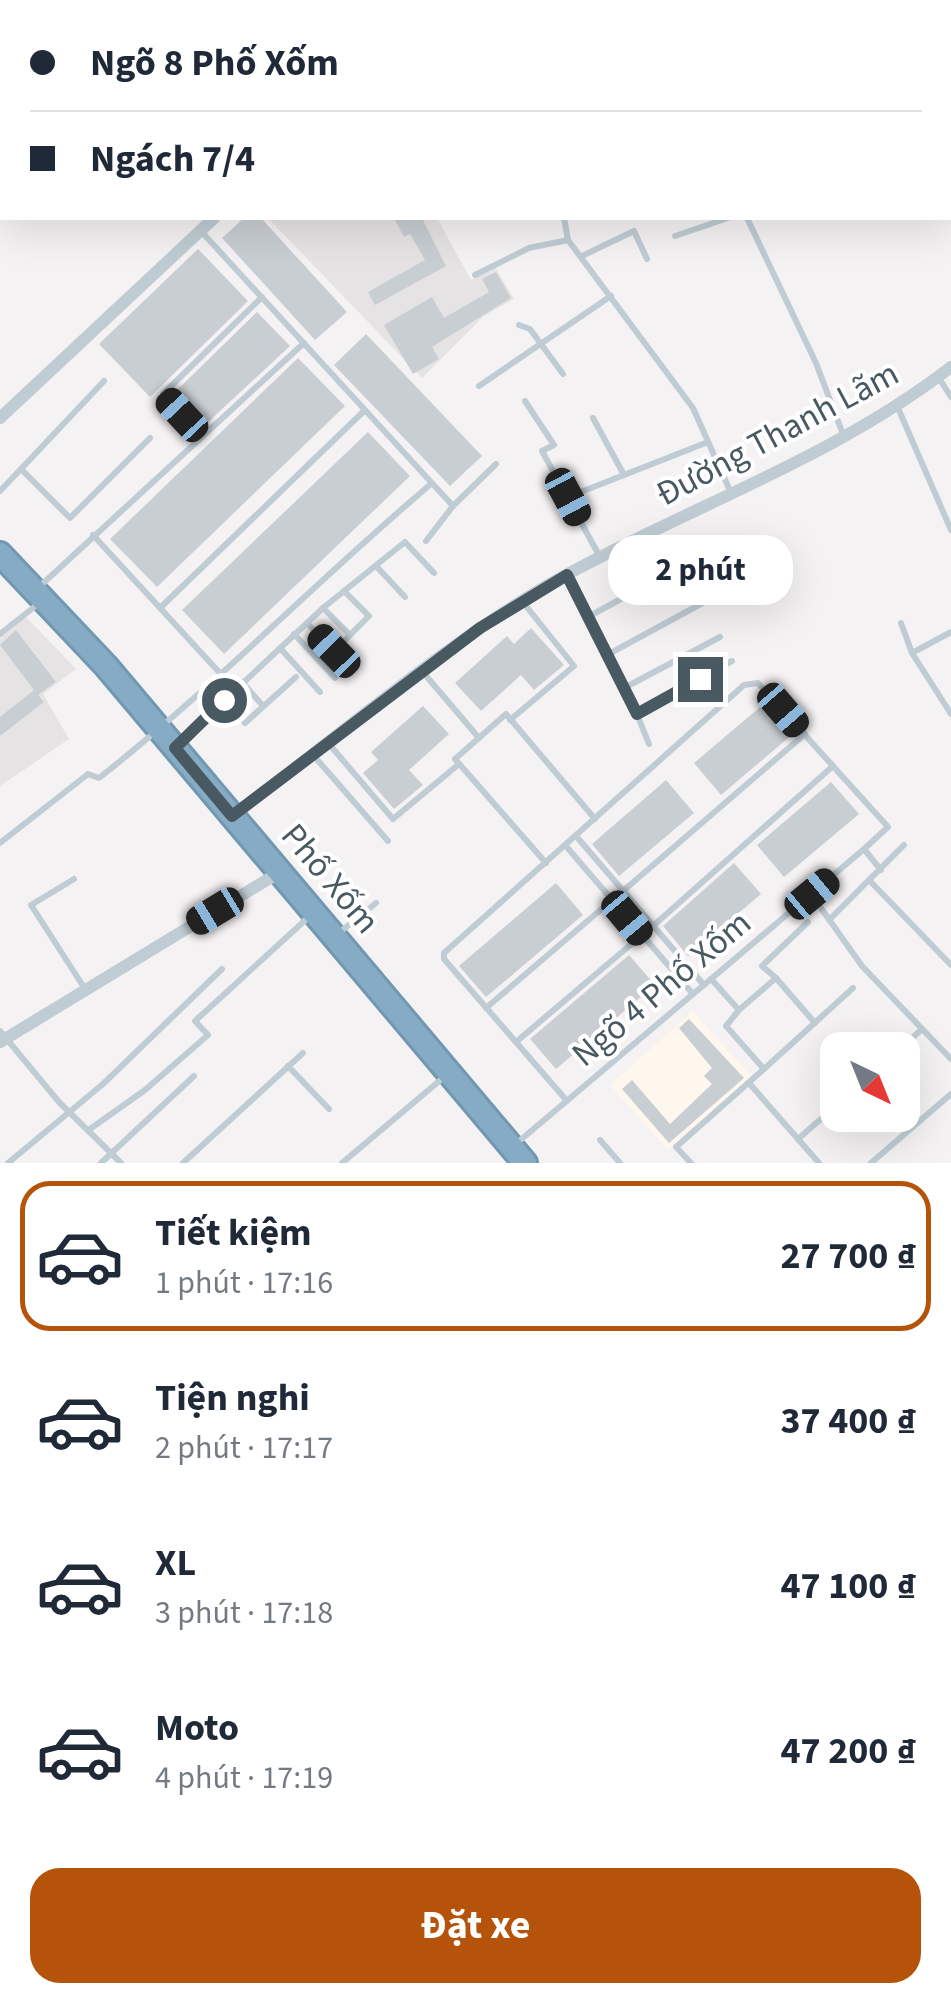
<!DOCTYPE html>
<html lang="vi">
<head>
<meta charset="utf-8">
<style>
	:root { --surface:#fff; --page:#f6f6f7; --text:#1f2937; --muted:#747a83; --line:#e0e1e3; --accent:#b45309 }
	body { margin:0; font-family:"Source Sans 3",sans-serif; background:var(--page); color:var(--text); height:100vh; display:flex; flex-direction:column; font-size:38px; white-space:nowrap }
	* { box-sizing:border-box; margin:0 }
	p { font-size:32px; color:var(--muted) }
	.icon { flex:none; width:55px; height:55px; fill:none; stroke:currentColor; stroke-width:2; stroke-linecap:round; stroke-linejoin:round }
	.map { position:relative; height:1163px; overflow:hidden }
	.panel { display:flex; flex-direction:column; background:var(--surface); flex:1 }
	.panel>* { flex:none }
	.top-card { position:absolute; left:0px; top:0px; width:952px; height:220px; box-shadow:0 10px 40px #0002; display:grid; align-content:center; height:220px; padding:0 30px; background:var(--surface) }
	.needle { width:65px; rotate:137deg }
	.tools { position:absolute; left:820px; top:1032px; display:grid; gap:20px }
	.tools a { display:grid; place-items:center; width:100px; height:100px; border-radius:20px; background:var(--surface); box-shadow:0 10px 40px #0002; font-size:50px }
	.end { position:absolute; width:45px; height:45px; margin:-22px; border:12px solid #485962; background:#fff; box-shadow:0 0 0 5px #fff }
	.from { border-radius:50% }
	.bubble { position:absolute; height:70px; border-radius:30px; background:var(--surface); box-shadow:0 10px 40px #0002; font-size:32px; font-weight:700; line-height:70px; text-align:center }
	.car { position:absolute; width:30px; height:60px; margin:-30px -15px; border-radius:12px; box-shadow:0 0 8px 2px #0007; background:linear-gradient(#222 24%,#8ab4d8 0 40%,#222 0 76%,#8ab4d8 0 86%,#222 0) }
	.top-card b { display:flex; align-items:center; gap:35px; height:95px; font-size:38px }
	.top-card b+b { border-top:2px solid var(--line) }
	.top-card i { width:25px; height:25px; background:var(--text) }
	ul { padding:18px 0 0; list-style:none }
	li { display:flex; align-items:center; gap:30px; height:150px; margin:0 20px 15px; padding:0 10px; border:5px solid transparent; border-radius:30px }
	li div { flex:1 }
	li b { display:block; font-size:38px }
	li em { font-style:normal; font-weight:700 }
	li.on { border-color:var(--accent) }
	li>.icon { width:90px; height:90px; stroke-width:1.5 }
	.button { display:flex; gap:20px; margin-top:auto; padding:20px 30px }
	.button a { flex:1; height:115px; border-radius:30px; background:var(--accent); color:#fff; font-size:40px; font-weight:700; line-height:115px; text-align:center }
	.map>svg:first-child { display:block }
	.commercial { fill:#fef7ed }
	.education { fill:#e6e3e5 }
	.building { fill:#c9ced2 }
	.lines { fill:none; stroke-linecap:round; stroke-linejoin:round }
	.highway-casing { stroke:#7197b1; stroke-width:28 }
	.lane { stroke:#bfccd3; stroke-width:6 }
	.street { stroke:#bfccd3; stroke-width:12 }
	.highway { stroke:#86acc5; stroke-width:22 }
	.route { stroke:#485962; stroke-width:12 }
	.labels { text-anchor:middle; stroke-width:8; stroke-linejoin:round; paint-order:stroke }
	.street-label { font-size:35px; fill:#485962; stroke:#fff }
</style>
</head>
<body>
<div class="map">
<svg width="951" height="1163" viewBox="0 0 951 1163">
	<rect width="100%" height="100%" fill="#f5f2f3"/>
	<!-- commercial -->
	<polygon class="commercial" points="693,1011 751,1076 668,1150 610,1085"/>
	<!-- education -->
	<g class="education">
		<polygon points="268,218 437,218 471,280 495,267 514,299 484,316 422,378"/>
		<polygon points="26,617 76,669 43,694 69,739 0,786 0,638"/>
	</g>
	<!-- building -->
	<g class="building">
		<polygon points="244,218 261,218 347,312 315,340 222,238"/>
		<polygon points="394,218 422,218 446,266 375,305 368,292 425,260 410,234 404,237"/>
		<polygon points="198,249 248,301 150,397 99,344"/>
		<polygon points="496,272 511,298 432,347 439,359 413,374 384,325 432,297 444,318 489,292 482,279"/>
		<polygon points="257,312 290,346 207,423 176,391"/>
		<polygon points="366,334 482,456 450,486 334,365"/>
		<polygon points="298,358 345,406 157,587 110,539"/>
		<polygon points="368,432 410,476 224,654 182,610"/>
		<polygon points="531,628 564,665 534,690 521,675 481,711 455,683 507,636 514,644"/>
		<polygon points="16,630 56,682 38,695 44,702 0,736 0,717 34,690 0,645"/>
		<polygon points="766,702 794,733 721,795 694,763"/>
		<polygon points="423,706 449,734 409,770 423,785 394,809 363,773 378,760 371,752"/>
		<polygon points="666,780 694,813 619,876 592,844"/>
		<polygon points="831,782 859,814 784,877 757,845"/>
		<polygon points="734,863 761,894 688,956 663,926"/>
		<polygon points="556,883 583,915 486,997 459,966"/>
		<polygon points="629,955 655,985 556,1069 530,1039"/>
		<polygon points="689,1019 744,1078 669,1143 622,1089 632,1080 670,1124 712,1084 704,1076 712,1068 679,1028"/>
	</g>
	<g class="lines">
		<!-- highway casing -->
		<g class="highway-casing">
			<polyline id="highway" points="0,554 106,666 525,1163"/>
		</g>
		<!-- lane -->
		<g class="lane">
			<polyline points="748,0 748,2"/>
			<polyline points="887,0 888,2"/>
			<polyline points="319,2 320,0"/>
			<polyline points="950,170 951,170"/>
			<polyline points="564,218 568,240 693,408 732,495"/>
			<polyline points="747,218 816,363 844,437"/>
			<polyline points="200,230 453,506 426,541"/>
			<polyline points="675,236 728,218"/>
			<polyline points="584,255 634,231 647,259"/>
			<polyline points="475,275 529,248 568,240"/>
			<polyline points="519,325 530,329 563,374"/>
			<polyline points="939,378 951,397"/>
			<polyline points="479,386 611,296"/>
			<polyline points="525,401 554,445 542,451 600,557"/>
			<polyline points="898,408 951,530"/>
			<polyline points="593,418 624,475"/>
			<polyline points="202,436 163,394 262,297"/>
			<polyline points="21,469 104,381"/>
			<polyline points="0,491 21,469 70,518 150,438"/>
			<polyline points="568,497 708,442"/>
			<polyline points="453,506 496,464"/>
			<polyline points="93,535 218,671"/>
			<polyline points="377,567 405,597"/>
			<polyline points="567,575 626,687 649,744"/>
			<polyline points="39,587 304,343"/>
			<polyline points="160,608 364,411"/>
			<polyline points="323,608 350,635"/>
			<polyline points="588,617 683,565"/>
			<polyline points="307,623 334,651 369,616 344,591"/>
			<polyline points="901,623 912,653 951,632"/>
			<polyline points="0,634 38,604"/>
			<polyline points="294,634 335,678"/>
			<polyline points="280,648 320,692"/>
			<polyline points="912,653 951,714"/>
			<polyline points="607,655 708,600"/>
			<polyline points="422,671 479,738"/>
			<polyline points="242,682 263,706"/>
			<polyline points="626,687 720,637"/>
			<polyline points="224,700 245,723 296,677"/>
			<polyline points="637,713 732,661"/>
			<polyline points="510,720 574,666 522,601"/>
			<polyline points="179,743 323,608 405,542 434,573"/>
			<polyline points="329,744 393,819 459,764"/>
			<polyline points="314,756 388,841"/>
			<polyline points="576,836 704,985"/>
			<path d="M0 843 88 774 99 778C215 687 318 579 431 484"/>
			<polyline points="565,845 693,994"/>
			<polyline points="864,849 881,870"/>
			<polyline points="546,863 455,759 506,714 595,819"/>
			<polyline points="74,879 31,905 85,989"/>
			<polyline points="871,882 951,965"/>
			<polyline points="623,891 805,734"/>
			<polyline points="811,894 862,966 951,1059"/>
			<polyline points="829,920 904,845"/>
			<polyline points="653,926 833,766"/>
			<polyline points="340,932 376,903"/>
			<polyline points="776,978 815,1023"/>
			<polyline points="711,979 739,1010 726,1026 764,1069 853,988"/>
			<polyline points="486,1008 612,900"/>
			<polyline points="739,1010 776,978 762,966 808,922"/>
			<polyline points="0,1031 59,1102 121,1163"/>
			<polyline points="516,1042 642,935"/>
			<polyline points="899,1050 922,1029"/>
			<polyline points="288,1066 329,1109"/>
			<polyline points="749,1083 819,1163"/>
			<polyline points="90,1129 145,1090 208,1035 195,1021 312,914"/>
			<polyline points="798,1139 838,1104"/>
			<polyline points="600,1140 620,1163"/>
			<polyline points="517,1143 693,994 704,985 864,849 888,827 758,683 744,685 444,953 444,959 567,1101"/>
			<polyline points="8,1163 103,1084 222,969"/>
			<polyline points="101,1163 194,1076"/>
			<polyline points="183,1163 303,1053"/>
			<polyline points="342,1163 444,1077"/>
			<polyline points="691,1163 676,1147 764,1069"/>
			<polyline points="871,1163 951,1094"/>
		</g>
		<!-- street -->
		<g class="street">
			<polyline points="672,2 678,0"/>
			<polyline points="0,418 214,218"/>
			<path d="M232 816C342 735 445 642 564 576 694 505 833 458 951 367"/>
			<polyline points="0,1042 280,872"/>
		</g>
		<!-- highway -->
		<use href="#highway" class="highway"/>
	</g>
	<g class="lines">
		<!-- route -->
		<polyline class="route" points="224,700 175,748 232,816 480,628 567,575 637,714 700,679"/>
	</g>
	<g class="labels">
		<!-- street labels -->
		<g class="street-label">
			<text transform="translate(777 433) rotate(-28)" y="12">Đường Thanh Lãm</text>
			<text transform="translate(331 878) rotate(50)" y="12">Phố Xốm</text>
			<text transform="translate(661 988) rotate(-40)" y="12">Ngõ 4 Phố Xốm</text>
		</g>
	</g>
</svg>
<div class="tools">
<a><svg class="needle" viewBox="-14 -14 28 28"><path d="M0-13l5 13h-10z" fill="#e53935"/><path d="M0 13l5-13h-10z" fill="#747a83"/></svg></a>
</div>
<i class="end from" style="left:224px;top:700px"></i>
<i class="end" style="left:700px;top:679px"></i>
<div class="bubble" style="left:608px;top:535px;width:185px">2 phút</div>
<i class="car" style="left:182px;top:415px;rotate:317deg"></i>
<i class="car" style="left:568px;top:497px;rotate:152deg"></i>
<i class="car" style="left:334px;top:651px;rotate:316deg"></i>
<i class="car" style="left:783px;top:710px;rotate:139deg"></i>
<i class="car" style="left:812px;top:894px;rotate:50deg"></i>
<i class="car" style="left:215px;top:911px;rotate:239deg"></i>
<i class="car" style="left:627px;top:918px;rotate:140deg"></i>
<div class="top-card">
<b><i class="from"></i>Ngõ 8 Phố Xốm</b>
<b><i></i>Ngách 7/4</b>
</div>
</div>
<section class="panel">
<ul>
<li class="on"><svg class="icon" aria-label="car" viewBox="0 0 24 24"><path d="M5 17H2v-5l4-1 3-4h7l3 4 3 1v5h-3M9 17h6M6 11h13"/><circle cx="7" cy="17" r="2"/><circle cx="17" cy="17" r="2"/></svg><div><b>Tiết kiệm</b><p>1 phút · 17:16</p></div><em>27 700 ₫</em></li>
<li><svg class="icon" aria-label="car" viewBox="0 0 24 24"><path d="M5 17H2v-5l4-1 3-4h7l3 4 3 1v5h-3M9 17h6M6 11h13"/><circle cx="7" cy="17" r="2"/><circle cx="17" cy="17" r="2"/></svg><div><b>Tiện nghi</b><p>2 phút · 17:17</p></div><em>37 400 ₫</em></li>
<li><svg class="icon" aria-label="car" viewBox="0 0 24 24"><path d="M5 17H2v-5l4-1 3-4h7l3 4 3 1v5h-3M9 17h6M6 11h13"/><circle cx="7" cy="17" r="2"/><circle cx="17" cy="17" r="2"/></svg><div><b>XL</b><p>3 phút · 17:18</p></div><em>47 100 ₫</em></li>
<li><svg class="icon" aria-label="car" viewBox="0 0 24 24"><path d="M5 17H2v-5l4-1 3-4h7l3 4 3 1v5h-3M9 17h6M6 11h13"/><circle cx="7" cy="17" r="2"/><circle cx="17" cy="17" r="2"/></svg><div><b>Moto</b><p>4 phút · 17:19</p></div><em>47 200 ₫</em></li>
</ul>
<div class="button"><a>Đặt xe</a></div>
</section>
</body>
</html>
